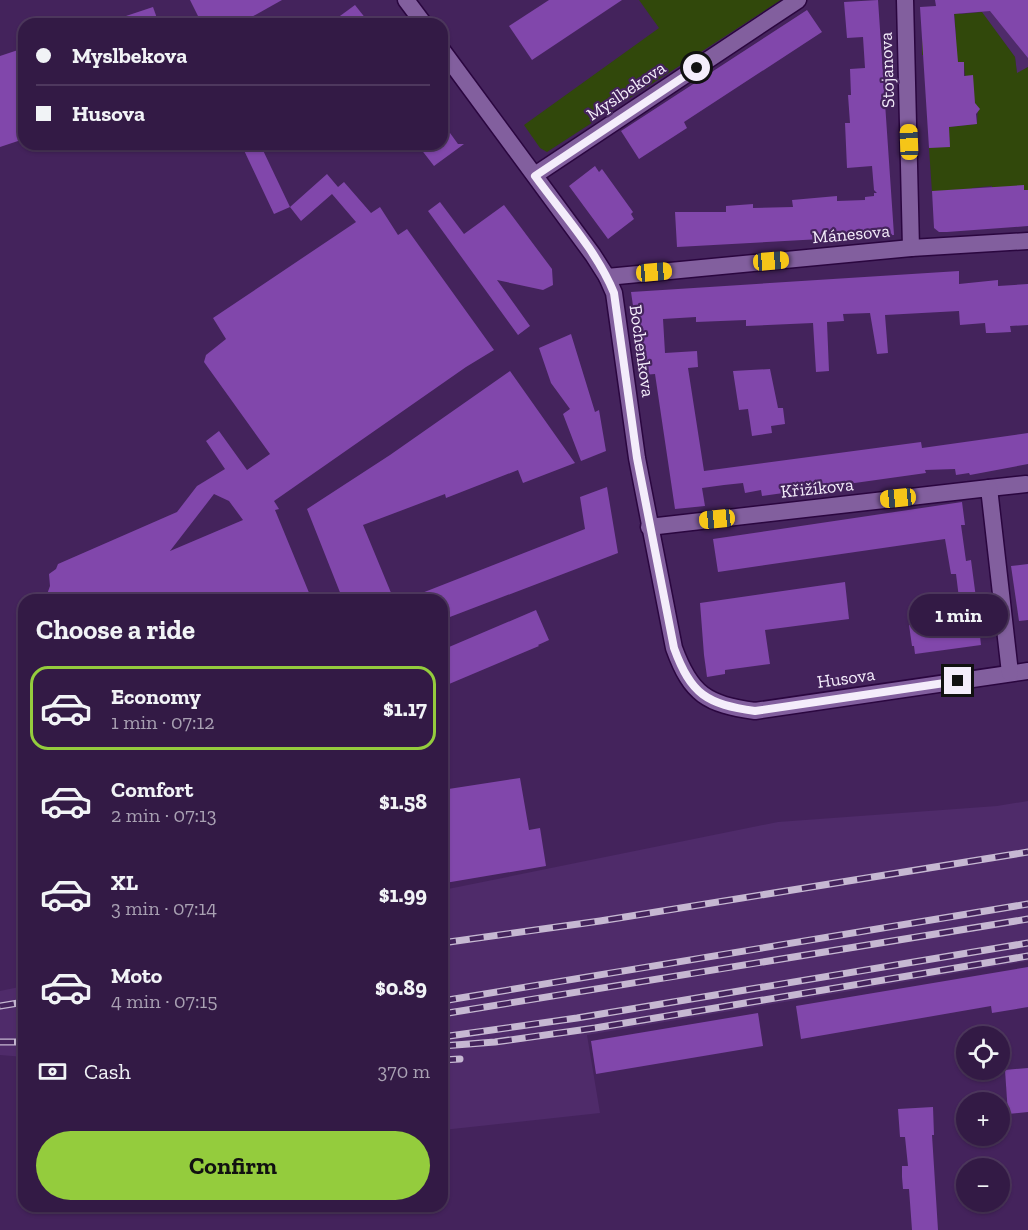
<!DOCTYPE html>
<html lang="en">
<head>
<meta charset="utf-8">
<style>
	:root { --surface:#331a45; --page:#3e2750; --text:#f1f3f6; --muted:#a9a1b3; --line:#4e385e; --accent:#94cc3d }
	body { margin:0; font-family:"Zilla Slab",serif; background:var(--page); color:var(--text); height:100vh; display:flex; flex-direction:column; font-size:22px; white-space:nowrap }
	* { box-sizing:border-box; margin:0 }
	p { font-size:20px; color:var(--muted) }
	.icon { flex:none; width:33px; height:33px; fill:none; stroke:currentColor; stroke-width:2; stroke-linecap:round; stroke-linejoin:round }
	.map { position:relative; flex:1; overflow:hidden }
	.panel { position:absolute; left:18px; top:594px; width:430px; height:618px; display:flex; flex-direction:column; background:var(--surface); border-radius:18px; box-shadow:0 2px 4px #0004,0 0 0 2px var(--line) }
	.panel>* { flex:none }
	.hud { position:absolute; left:18px; top:18px; width:430px; height:132px; border-radius:18px; box-shadow:0 2px 4px #0004,0 0 0 2px var(--line); display:grid; align-content:center; height:132px; padding:0 18px; background:var(--surface) }
	.controls { position:absolute; left:956px; top:1026px; display:grid; gap:12px }
	.controls a { display:grid; place-items:center; width:54px; height:54px; border-radius:50%; background:var(--surface); box-shadow:0 2px 4px #0004,0 0 0 2px var(--line); font-size:30px }
	.end { position:absolute; width:27px; height:27px; margin:-14px; border:8px solid #f4edfb; background:#111; box-shadow:0 0 0 3px #111 }
	.from { border-radius:50% }
	.bubble { position:absolute; height:42px; border-radius:21px; background:var(--surface); box-shadow:0 2px 4px #0004,0 0 0 2px var(--line); font-size:20px; font-weight:700; line-height:42px; text-align:center }
	.car { position:absolute; width:18px; height:36px; margin:-18px -9px; border-radius:8px; box-shadow:0 0 4px 2px #0007; background:linear-gradient(#f5c518 24%,#345 0 40%,#f5c518 0 76%,#345 0 86%,#f5c518 0) }
	.hud b { display:flex; align-items:center; gap:21px; height:57px; font-size:22px }
	.hud b+b { border-top:2px solid var(--line) }
	.hud i { width:15px; height:15px; background:var(--text) }
	ul { padding:0; list-style:none }
	li { display:flex; align-items:center; gap:18px; height:84px; margin:0 12px 9px; padding:0 6px; border:3px solid transparent; border-radius:18px }
	li div { flex:1 }
	li b { display:block; font-size:22px }
	li em { font-style:normal; font-weight:700 }
	li.current { border-color:var(--accent) }
	li>.icon { width:54px; height:54px; stroke-width:1.5 }
	h2 { padding:0 18px; font-size:27px; line-height:72px }
	.pay { display:flex; align-items:center; gap:15px; height:66px; padding:0 18px; font-size:22px }
	.pay p { margin-inline-start:auto }
	.button { display:flex; gap:12px; margin-top:auto; padding:12px 18px }
	.button a { flex:1; height:69px; border-radius:36px; background:var(--accent); color:#111; font-size:24px; font-weight:700; line-height:69px; text-align:center }
	.map>svg:first-child { display:block }
	.built { fill:#4f2b6a }
	.green { fill:#31480b }
	.building { fill:#8147ab; fill-rule:evenodd }
	.lines { fill:none; stroke-linecap:round; stroke-linejoin:round }
	.street-casing { stroke:#2a063f; stroke-width:19 }
	.street { stroke:#825f9e; stroke-width:16 }
	.rail-casing { stroke:#c6b8d2; stroke-width:7 }
	.rail { stroke:#44235c; stroke-width:4.5; stroke-dasharray:14; stroke-linecap:butt }
	.route { stroke:#f4edfb; stroke-width:8 }
	.labels { text-anchor:middle; stroke-width:4.5; stroke-linejoin:round; paint-order:stroke }
	.street-label { font-size:18px; fill:#f4edfb; stroke:#44235c }
</style>
</head>
<body>
<div class="map">
<svg width="1028" height="1230" viewBox="0 0 1028 1230">
	<rect width="100%" height="100%" fill="#44235c"/>
	<!-- built -->
	<g class="built">
		<polygon points="972,0 1028,0 1028,67 1017,74 1015,57"/>
		<polygon points="1028,801 1028,961 587,1035 600,1113 443,1130 443,890 778,822 997,806"/>
		<polygon points="24,986 24,1057 0,1055 0,991"/>
	</g>
	<!-- green -->
	<g class="green">
		<polygon points="639,0 781,0 547,152 540,148 524,125 659,28"/>
		<path d="M954 10 961 14 982 12 1015 57 1017 73 1028 67V190H1024V186L992 191V186L972 188 971 192H932L929 148 950 146 949 136 928 129 977 124 978 108 975 106 965 76 964 63C947 64 936 54 922 55V38L956 36Z"/>
	</g>
	<!-- building -->
	<g class="building">
		<polygon points="190,0 282,0 239,24 202,24"/>
		<polygon points="549,0 622,0 532,60 509,26"/>
		<polygon points="878,0 894,235 677,247 675,212 726,212 726,206 753,204 753,208 793,207 792,200 837,196 837,201 865,200 865,197 874,196 874,193 877,193 874,190 872,166 847,168 845,123 850,123 848,95 851,95 850,69 865,68 863,37 847,38 844,2"/>
		<polygon points="935,0 1028,0 1028,58 990,11 954,14 958,62 964,62 964,76 973,75 975,103 980,109 976,114 977,124 949,127 950,147 929,148 920,7 936,6"/>
		<polygon points="355,5 370,24 329,24"/>
		<polygon points="153,7 159,24 112,24 111,21"/>
		<polygon points="807,10 822,32 684,122 687,128 639,159 621,131"/>
		<polygon points="24,48 24,139 0,147 0,56"/>
		<polygon points="442,122 458,144 464,144 434,166 417,144 442,144"/>
		<path d="M241 144H260L290 207 327 174 338 187 344 182 371 213 380 207 398 235 407 229 494 350 466 367 274 501 279 509 275 510 312 600H45L50 586 49 574 56 569 58 564 177 512 197 486 225 469 206 441 219 431 247 470 270 454 204 362 206 355 226 339 213 318 356 222 332 194 301 221 290 207 274 214ZM214 494 229 501 243 520 170 551Z"/>
		<polygon points="595,166 599,172 602,169 633,212 631,214 634,219 608,239 569,186"/>
		<polygon points="1024,185 1024,190 1028,190 1028,226 947,232 939,232 934,228 932,191"/>
		<polygon points="440,202 464,234 504,205 552,269 553,285 543,290 497,280 530,326 518,335 428,211"/>
		<polygon points="959,271 959,284 998,280 998,286 1028,284 1028,325 1010,326 1011,332 992,333 986,333 985,323 960,325 959,311 885,315 888,353 877,354 870,313 843,314 844,321 827,322 829,371 816,372 813,323 746,326 746,320 696,322 696,317 663,319 665,353 697,351 698,367 688,368 704,471 921,442 922,448 1028,433 1028,464 970,475 969,473 956,475 955,469 925,470 926,473 762,496 761,490 745,493 743,483 724,485 702,488 705,506 675,509 655,374 643,375 631,292"/>
		<polygon points="571,334 595,412 599,410 606,451 581,461 563,414 570,409 551,383 539,348"/>
		<polygon points="770,369 778,408 783,408 785,424 771,426 772,433 752,436 748,409 739,410 733,371"/>
		<polygon points="510,371 575,463 523,483 518,470 446,498 445,494 363,525 394,600 343,600 307,509 390,455"/>
		<polygon points="607,487 618,553 442,620 442,600 404,600 585,529 580,497"/>
		<polygon points="962,502 965,525 961,525 966,561 971,560 981,636 980,636 981,645 915,654 914,646 912,646 909,625 929,622 929,619 961,614 956,574 951,574 945,539 718,572 713,539"/>
		<polygon points="1028,564 1028,620 1019,621 1011,566"/>
		<polygon points="845,582 849,619 765,630 770,664 725,670 725,674 707,677 704,655 700,603"/>
		<polygon points="536,610 549,640 538,645 539,646 442,687 442,650"/>
		<polygon points="520,778 529,830 540,828 546,866 445,883 442,872 442,790"/>
		<polygon points="1028,967 1028,1007 992,1013 991,1006 801,1039 796,1006"/>
		<polygon points="758,1013 763,1046 596,1074 591,1041"/>
		<polygon points="1028,1068 1028,1112 1008,1114 1005,1070"/>
		<polygon points="933,1107 934,1135 932,1135 938,1230 912,1230 909,1189 903,1189 902,1177 902,1166 908,1166 905,1137 900,1137 898,1109"/>
	</g>
	<g class="lines">
		<!-- street casing -->
		<g class="street-casing">
			<g id="street">
				<polyline points="406,0 424,24"/>
				<polyline points="905,0 911,248"/>
				<path d="M442 50 593 255 607 277 614 293 637 458 674 648C691 695 707 704 755 711L1028 671"/>
				<polyline points="535,175 798,0"/>
				<polyline points="607,277 911,248 1028,241"/>
				<polyline points="989,488 1026,484"/>
				<polyline points="649,527 989,488 1010,673"/>
			</g>
		</g>
		<!-- street -->
		<use href="#street" class="street"/>
		<!-- rail casing -->
		<g class="rail-casing">
			<g id="rail">
				<polyline points="442,943 600,921 1028,852"/>
				<polyline points="442,1001 1028,904"/>
				<polyline points="0,1006 24,1002"/>
				<polyline points="442,1014 1028,919"/>
				<polyline points="442,1037 577,1018 1028,943"/>
				<polyline points="0,1042 24,1042"/>
				<polyline points="442,1046 495,1042 595,1028 1028,956"/>
				<polyline points="442,1060 460,1059"/>
			</g>
		</g>
		<!-- rail -->
		<use href="#rail" class="rail"/>
	</g>
	<g class="lines">
		<!-- route -->
		<path class="route" d="M697 68 535 176C561 212 597 251 614 293L637 458 674 648C691 695 707 704 755 711L958 681"/>
	</g>
	<g class="labels">
		<!-- street labels -->
		<g class="street-label">
			<text transform="translate(887 70) rotate(-92)" y="6">Stojanova</text>
			<text transform="translate(626 91) rotate(-34)" y="6">Myslbekova</text>
			<text transform="translate(851 234) rotate(-5)" y="6">Mánesova</text>
			<text transform="translate(642 351) rotate(82)" y="6">Bochenkova</text>
			<text transform="translate(817 488) rotate(-6)" y="6">Křižíkova</text>
			<text transform="translate(846 678) rotate(-8)" y="6">Husova</text>
		</g>
	</g>
</svg>
<div class="controls">
<a><svg class="icon" aria-label="locate" viewBox="0 0 24 24"><circle cx="12" cy="12" r="6"/><path d="M12 2v4M12 18v4M2 12h4M18 12h4"/></svg></a>
<a>+</a>
<a>−</a>
</div>
<i class="end from" style="left:697px;top:68px"></i>
<i class="end" style="left:958px;top:681px"></i>
<div class="bubble" style="left:909px;top:594px;width:99px">1 min</div>
<i class="car" style="left:909px;top:142px;rotate:358deg"></i>
<i class="car" style="left:771px;top:261px;rotate:85deg"></i>
<i class="car" style="left:654px;top:272px;rotate:85deg"></i>
<i class="car" style="left:898px;top:498px;rotate:264deg"></i>
<i class="car" style="left:717px;top:519px;rotate:264deg"></i>
<div class="hud">
<b><i class="from"></i>Myslbekova</b>
<b><i></i>Husova</b>
</div>
<section class="panel">
<h2>Choose a ride</h2>
<ul>
<li class="current"><svg class="icon" aria-label="car" viewBox="0 0 24 24"><path d="M5 17H2v-5l4-1 3-4h7l3 4 3 1v5h-3M9 17h6M6 11h13"/><circle cx="7" cy="17" r="2"/><circle cx="17" cy="17" r="2"/></svg><div><b>Economy</b><p>1 min · 07:12</p></div><em>$1.17</em></li>
<li><svg class="icon" aria-label="car" viewBox="0 0 24 24"><path d="M5 17H2v-5l4-1 3-4h7l3 4 3 1v5h-3M9 17h6M6 11h13"/><circle cx="7" cy="17" r="2"/><circle cx="17" cy="17" r="2"/></svg><div><b>Comfort</b><p>2 min · 07:13</p></div><em>$1.58</em></li>
<li><svg class="icon" aria-label="car" viewBox="0 0 24 24"><path d="M5 17H2v-5l4-1 3-4h7l3 4 3 1v5h-3M9 17h6M6 11h13"/><circle cx="7" cy="17" r="2"/><circle cx="17" cy="17" r="2"/></svg><div><b>XL</b><p>3 min · 07:14</p></div><em>$1.99</em></li>
<li><svg class="icon" aria-label="car" viewBox="0 0 24 24"><path d="M5 17H2v-5l4-1 3-4h7l3 4 3 1v5h-3M9 17h6M6 11h13"/><circle cx="7" cy="17" r="2"/><circle cx="17" cy="17" r="2"/></svg><div><b>Moto</b><p>4 min · 07:15</p></div><em>$0.89</em></li>
</ul>
<div class="pay"><svg class="icon" aria-label="cash" viewBox="0 0 24 24"><path d="M3 7h18v10H3z"/><circle cx="12" cy="12" r="2"/></svg>Cash<p>370 m</p></div>
<div class="button"><a>Confirm</a></div>
</section>
</div>
</body>
</html>
